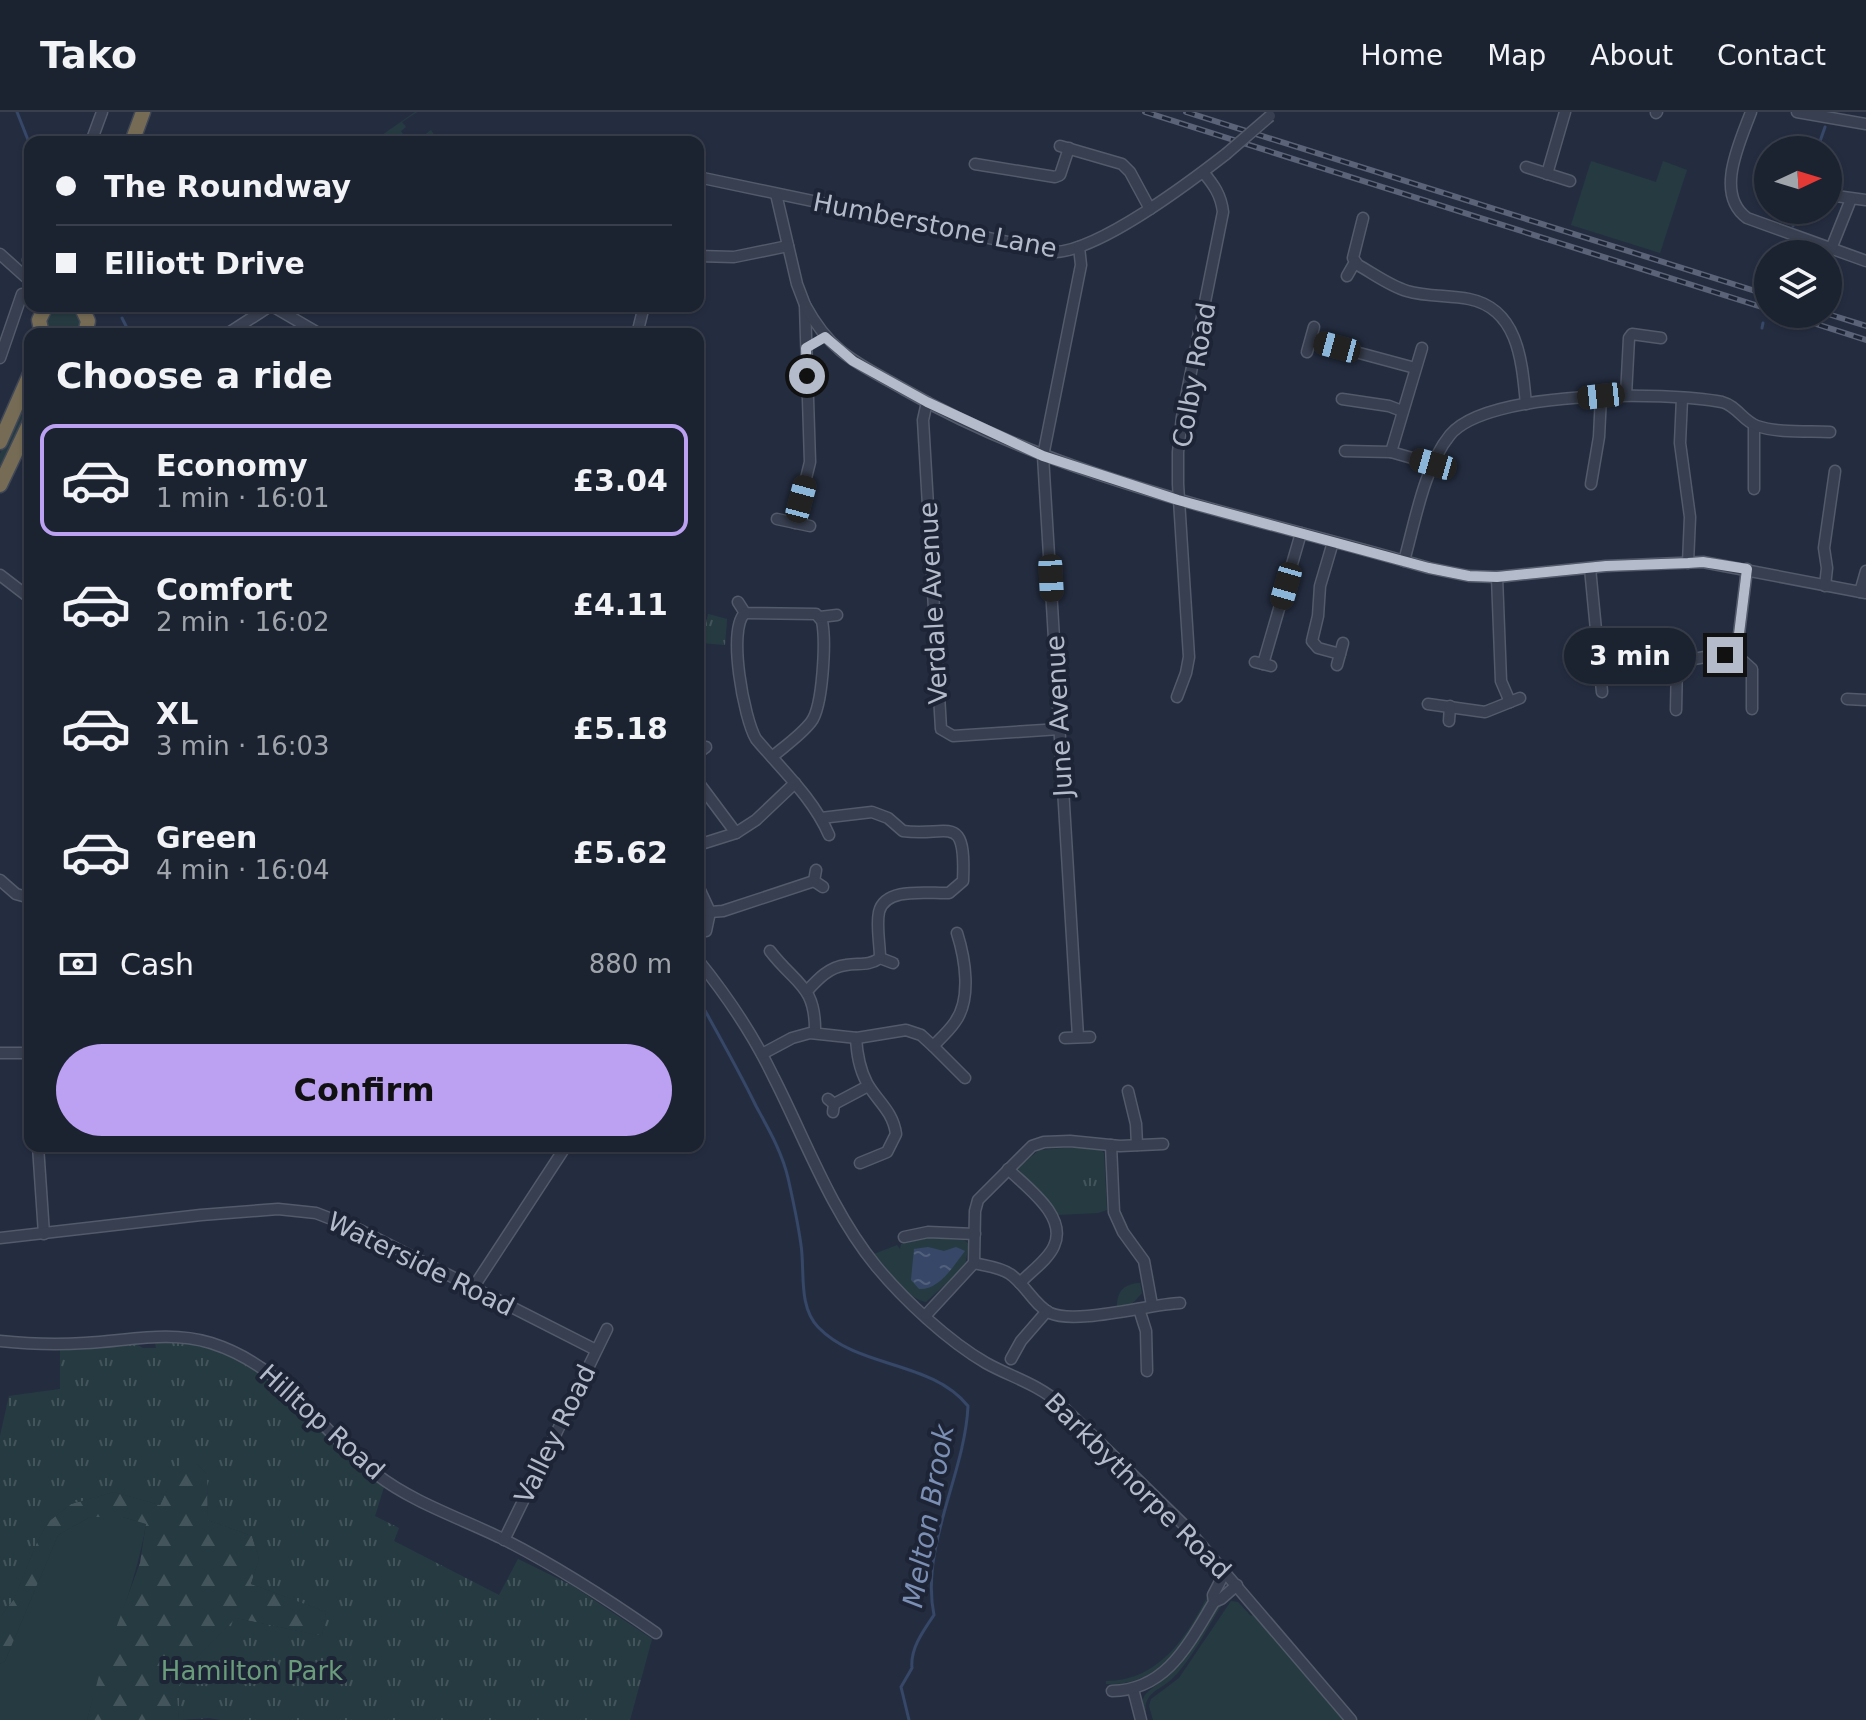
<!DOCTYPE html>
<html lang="en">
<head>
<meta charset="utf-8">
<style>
	:root { --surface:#1b2230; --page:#242a38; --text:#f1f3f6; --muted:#a0a4ab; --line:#393f4c; --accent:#bca0f2 }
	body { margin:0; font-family:"DejaVu Sans",sans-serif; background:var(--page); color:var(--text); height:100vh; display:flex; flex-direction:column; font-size:30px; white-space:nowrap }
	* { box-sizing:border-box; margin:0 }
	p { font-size:26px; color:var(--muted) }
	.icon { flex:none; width:44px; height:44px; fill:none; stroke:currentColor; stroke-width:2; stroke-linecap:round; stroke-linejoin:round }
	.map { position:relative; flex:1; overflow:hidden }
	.panel { position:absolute; left:24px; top:216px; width:680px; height:824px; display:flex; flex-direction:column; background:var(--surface); border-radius:16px; box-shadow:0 2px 6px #0004,0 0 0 2px var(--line) }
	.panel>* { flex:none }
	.guide { position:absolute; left:24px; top:24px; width:680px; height:176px; border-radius:16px; box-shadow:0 2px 6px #0004,0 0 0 2px var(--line); display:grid; align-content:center; height:176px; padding:0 32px; background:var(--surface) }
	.needle { width:52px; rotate:86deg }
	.tools { position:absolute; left:1754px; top:24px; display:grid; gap:16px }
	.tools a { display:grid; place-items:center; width:88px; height:88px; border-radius:50%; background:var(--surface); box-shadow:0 2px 6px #0004,0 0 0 2px var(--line); font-size:40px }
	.end { position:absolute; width:36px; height:36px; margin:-18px; border:10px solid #b4bbca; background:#111; box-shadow:0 0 0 4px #111 }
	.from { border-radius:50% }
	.bubble { position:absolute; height:56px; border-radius:28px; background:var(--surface); box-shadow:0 2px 6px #0004,0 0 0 2px var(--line); font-size:26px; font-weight:600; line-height:56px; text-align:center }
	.car { position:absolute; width:24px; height:48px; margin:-24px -12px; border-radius:10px; box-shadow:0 0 6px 2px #0007; background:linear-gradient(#222 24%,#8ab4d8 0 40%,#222 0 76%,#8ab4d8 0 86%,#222 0) }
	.guide b { display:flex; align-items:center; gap:28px; height:76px; font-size:30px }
	.guide b+b { border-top:2px solid var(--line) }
	.guide i { width:20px; height:20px; background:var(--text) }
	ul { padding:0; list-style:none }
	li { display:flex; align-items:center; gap:24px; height:112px; margin:0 16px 12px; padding:0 16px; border:4px solid transparent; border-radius:16px }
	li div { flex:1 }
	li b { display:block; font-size:30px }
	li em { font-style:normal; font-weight:600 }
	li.on { border-color:var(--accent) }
	li>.icon { width:72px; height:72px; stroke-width:1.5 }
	h2 { padding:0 32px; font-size:36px; line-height:96px }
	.pay { display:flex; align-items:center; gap:20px; height:88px; padding:0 32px; font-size:30px }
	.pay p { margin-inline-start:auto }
	.primary-button { display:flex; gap:16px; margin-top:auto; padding:16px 32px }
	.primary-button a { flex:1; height:92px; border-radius:48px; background:var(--accent); color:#111; font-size:32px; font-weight:600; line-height:92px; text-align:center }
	header { display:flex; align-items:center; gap:48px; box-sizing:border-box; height:112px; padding:0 40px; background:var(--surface); border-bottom:2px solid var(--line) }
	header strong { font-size:38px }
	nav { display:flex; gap:44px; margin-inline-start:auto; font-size:28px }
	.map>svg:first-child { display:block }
	.grass { fill:#263b41 }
	.forest { fill:url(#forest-firs) }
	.park { fill:url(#park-tufts) }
	.water { fill:url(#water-ripples) }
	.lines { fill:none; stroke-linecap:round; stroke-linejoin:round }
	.stream { stroke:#374768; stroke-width:3 }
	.minor-casing { stroke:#535a6a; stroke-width:13 }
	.highway-casing { stroke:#404757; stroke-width:17 }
	.minor { stroke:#383f50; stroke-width:10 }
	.highway { stroke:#766c55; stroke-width:14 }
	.rail-casing { stroke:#5a6377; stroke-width:6 }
	.rail { stroke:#1d2435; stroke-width:3; stroke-dasharray:9; stroke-linecap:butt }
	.minor-bridge-casing { stroke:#535a6a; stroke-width:13; stroke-linecap:butt }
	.minor-bridge { stroke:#383f50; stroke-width:10 }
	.route { stroke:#b4bbca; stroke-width:10 }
	.labels { text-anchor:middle; stroke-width:8; stroke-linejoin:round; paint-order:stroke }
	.street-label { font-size:26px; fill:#b4bbca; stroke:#1d2435 }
	.park-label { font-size:26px; fill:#6a9c7b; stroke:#1d2435 }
	.water-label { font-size:28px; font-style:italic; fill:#7b8eb3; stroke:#1d2435 }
</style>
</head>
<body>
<header>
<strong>Tako</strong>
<nav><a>Home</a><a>Map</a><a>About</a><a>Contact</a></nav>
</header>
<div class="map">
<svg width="1866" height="1608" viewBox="0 0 1866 1608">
	<defs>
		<pattern id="forest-firs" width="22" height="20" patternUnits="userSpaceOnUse" patternTransform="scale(2)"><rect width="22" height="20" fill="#263b41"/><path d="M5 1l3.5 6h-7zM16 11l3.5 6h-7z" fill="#43555b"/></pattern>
		<pattern id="park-tufts" width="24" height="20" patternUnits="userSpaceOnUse" patternTransform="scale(2)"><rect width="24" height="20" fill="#263b41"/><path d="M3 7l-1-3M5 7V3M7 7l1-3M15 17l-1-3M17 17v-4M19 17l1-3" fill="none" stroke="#43555b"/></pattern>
		<pattern id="water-ripples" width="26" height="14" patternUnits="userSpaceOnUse" patternTransform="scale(2)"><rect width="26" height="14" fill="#374768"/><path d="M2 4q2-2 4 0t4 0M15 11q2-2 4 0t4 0" fill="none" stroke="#52607c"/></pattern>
	</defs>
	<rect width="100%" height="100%" fill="#242d40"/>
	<!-- grass -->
	<g class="grass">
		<polygon points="415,0 417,0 402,10 406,15 401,19 406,27 412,24 416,29 431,18 439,30 372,30"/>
		<polygon points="1591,49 1656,70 1663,49 1687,58 1660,141 1571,113"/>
		<path d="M55 194C71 194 76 194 82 209L78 222H49L45 206Z"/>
		<polygon points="30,279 30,301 0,356 0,342"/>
		<polygon points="1077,1035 1101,1038 1104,1041 1107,1098 1098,1101 1057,1103 1020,1062 1018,1056 1039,1038"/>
		<path d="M926 1126 964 1128 969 1132 965 1154 926 1190C906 1186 887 1157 874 1142L897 1133 900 1137 901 1132Z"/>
		<path d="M1140 1171 1142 1181 1132 1192 1117 1194C1117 1178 1125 1172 1140 1171Z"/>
		<path d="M90 1405H123L146 1412C135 1479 105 1542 87 1608H0V1552L5 1549 58 1423Z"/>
		<path d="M1212 1475C1210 1484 1203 1497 1197 1508 1176 1544 1151 1574 1106 1572V1569C1162 1569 1190 1520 1212 1475Z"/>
		<polygon points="1231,1489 1238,1490 1251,1504 1254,1502 1345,1608 1153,1608 1149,1594 1151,1587 1179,1566"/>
		<path d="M1222 1490 1223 1491C1207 1516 1193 1546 1172 1567 1160 1578 1143 1581 1146 1600L1143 1601C1141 1591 1142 1584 1150 1578 1186 1552 1196 1523 1222 1490Z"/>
	</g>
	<!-- forest -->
	<polygon class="forest" points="182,1346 198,1353 207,1362 208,1408 252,1424 259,1447 251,1472 326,1500 322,1524 236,1506 186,1556 177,1584 179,1608 87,1608 100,1560 140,1451 146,1412 123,1405 90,1405 58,1423 5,1549 0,1552 0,1505 14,1487 37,1430 48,1410 71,1392 114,1380 160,1393"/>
	<!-- park -->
	<g class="park">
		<polygon points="708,502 727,507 725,533 702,531"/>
		<path d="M1084 1056 1100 1063 1098 1070 1100 1077 1078 1087C1071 1081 1071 1064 1076 1056Z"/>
		<polygon points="154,1225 193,1227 260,1254 286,1286 384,1375 375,1404 399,1416 394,1429 499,1483 518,1447 573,1474 652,1527 630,1608 221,1608 209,1606 179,1608 177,1584 186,1556 236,1506 322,1524 326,1500 251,1472 259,1447 252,1424 208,1408 207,1362 198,1353 182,1347 160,1393 114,1380 71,1392 48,1410 37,1430 14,1487 0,1505 0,1324 9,1284 60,1277 60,1237 126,1227 143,1236 156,1236"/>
	</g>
	<!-- water -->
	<path class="water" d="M928 1135 944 1139 956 1135 965 1139C953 1154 940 1178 919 1177L911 1168 914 1137Z"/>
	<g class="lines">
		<!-- stream -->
		<g class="stream">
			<polyline points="17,0 30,33"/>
			<polyline points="1817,38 1825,15"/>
			<polyline points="1793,114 1798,98"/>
			<polyline points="1786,142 1790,128"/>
			<polyline points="122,206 130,222"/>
			<polyline points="1762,216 1763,211"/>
			<path d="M698 886C718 922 738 957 756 994 769 1018 782 1040 788 1066 793 1088 798 1111 801 1133 805 1159 798 1194 818 1215 858 1257 931 1248 968 1294 965 1362 920 1435 934 1503 923 1519 910 1537 912 1556L901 1575 909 1608"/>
		</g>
		<!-- minor casing -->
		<g class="minor-casing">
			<g id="minor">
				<path d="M1751 0C1740 30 1714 82 1747 106L1866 149"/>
				<polyline points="1797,0 1866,12"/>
				<polyline points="1656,1 1657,0"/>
				<polyline points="91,30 102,0"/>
				<polyline points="1060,34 1122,52 1130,60 1150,97"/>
				<polyline points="975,52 1055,65 1060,63 1069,36"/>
				<polyline points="1526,55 1570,69"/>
				<polyline points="1547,62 1565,0"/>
				<path d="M698 65 1056 140C1101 137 1190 70 1226 42"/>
				<polyline points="776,82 797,172 805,193 810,350 795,411"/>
				<polyline points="1836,84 1866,88"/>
				<path d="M1363 106 1353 146 1358 153C1374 162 1390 174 1407 179 1427 185 1449 183 1469 187 1519 197 1522 251 1526 292"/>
				<polyline points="1831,137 1851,87"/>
				<polyline points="0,142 30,169"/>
				<polyline points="698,144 734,145 788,134"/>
				<polyline points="28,148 30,144"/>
				<polyline points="1347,164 1355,150"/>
				<path d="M805 193C832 243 858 251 905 278 1067 371 1252 404 1429 456L1469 464 1497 465 1606 454 1703 450 1866 481"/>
				<polyline points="272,194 320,222"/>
				<polyline points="227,222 270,194"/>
				<polyline points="637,222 644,194"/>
				<polyline points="1311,228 1415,256"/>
				<polyline points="1307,240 1314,215"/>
				<polyline points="0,246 22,182"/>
				<polyline points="1626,283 1629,226 1632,222 1661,226"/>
				<polyline points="1682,286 1680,331 1690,405 1688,451"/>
				<polyline points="1342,287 1389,294 1402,299"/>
				<polyline points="927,290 923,308 941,617 953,624 1060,617"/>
				<polyline points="1345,339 1391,340 1433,352"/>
				<polyline points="1391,340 1422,236"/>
				<polyline points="1591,372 1599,325 1601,284"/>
				<polyline points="1754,377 1754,313"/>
				<polyline points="777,407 810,414"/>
				<polyline points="1333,430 1320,474 1318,504 1312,529 1318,536 1340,542"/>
				<path d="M1404 449C1415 410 1424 355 1450 323 1487 278 1666 279 1722 290 1737 294 1743 309 1757 314 1778 321 1807 319 1830 320"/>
				<polyline points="1590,456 1602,580"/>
				<polyline points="0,463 30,486"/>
				<polyline points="1497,465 1501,569 1510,590"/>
				<polyline points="1825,474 1827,456 1824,436 1835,359"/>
				<polyline points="1860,480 1866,459"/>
				<path d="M738 490 745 501 816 502 822 509C826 529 823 595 811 610 801 623 785 634 772 645"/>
				<path d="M745 501C727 517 744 607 756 627 782 658 813 686 829 723"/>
				<polyline points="820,505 837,503"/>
				<polyline points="1733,540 1752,557 1752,597"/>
				<polyline points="1255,550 1271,554"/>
				<polyline points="1661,550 1677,550 1733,540 1738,530 1747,457"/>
				<polyline points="1263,552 1301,421"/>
				<polyline points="1337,553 1343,531"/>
				<path d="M1177 585 1186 561 1189 545 1178 372V340L1182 305 1223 100C1221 83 1214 73 1203 60"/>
				<polyline points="1847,587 1866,588"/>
				<polyline points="1428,592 1485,600 1520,586"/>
				<polyline points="1676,598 1677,550"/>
				<polyline points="1449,609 1450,594"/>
				<polyline points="698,641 706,635"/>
				<polyline points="698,670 736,721"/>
				<polyline points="698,733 736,721 756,708 795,671"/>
				<polyline points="816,758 814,769 823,775"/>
				<polyline points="0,768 16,782 30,786"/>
				<polyline points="698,774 710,800 706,819"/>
				<polyline points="710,800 723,799 814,769"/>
				<path d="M770 839C796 873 816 873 815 921"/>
				<polyline points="880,846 893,851"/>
				<path d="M698 848C727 884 754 924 774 966 806 1029 831 1099 876 1154 904 1188 948 1229 986 1251 1011 1265 1038 1272 1060 1292L1185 1414 1351 1608"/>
				<path d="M807 879C818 867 829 855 846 853 859 851 869 854 880 846 880 832 876 814 879 800 885 774 929 782 949 781L963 769C966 699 949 725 903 719L888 706 872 700 821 706"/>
				<polyline points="1078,925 1043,344 1081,153 1079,135"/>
				<path d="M856 926C857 942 859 956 867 971 877 989 893 999 896 1022L887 1040 860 1051"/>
				<polyline points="1065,926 1090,925"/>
				<polyline points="933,934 965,966"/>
				<polyline points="0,941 30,941"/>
				<path d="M762 942 792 926 810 921 857 926 906 918 921 923 933 934C940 927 949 919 955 910 972 887 965 846 957 821"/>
				<polyline points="1128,979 1136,1012 1137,1033"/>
				<polyline points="828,987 834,992 833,1000"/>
				<polyline points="834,992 868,974"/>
				<polyline points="1111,1033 1114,1100 1123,1120 1144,1149 1152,1193"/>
				<polyline points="38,1034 44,1122"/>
				<path d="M1008 1057C1026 1075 1068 1104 1054 1134 1048 1148 1030 1160 1020 1171"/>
				<polyline points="904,1125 928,1120 975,1122"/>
				<polyline points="0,1126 201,1103 278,1097 316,1101 360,1118 596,1238"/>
				<path d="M974 1151C986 1154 1000 1155 1010 1162 1025 1172 1034 1193 1050 1201 1076 1213 1150 1192 1180 1191"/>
				<polyline points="473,1176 566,1034"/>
				<polyline points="1139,1197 1146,1219 1147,1259"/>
				<polyline points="926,1203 974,1151 975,1099 978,1088 1032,1034 1044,1030 1070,1029 1120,1034 1163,1032"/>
				<path d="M0 1229C28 1232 57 1233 85 1231 128 1229 169 1218 211 1231 287 1255 318 1318 376 1362 412 1390 460 1406 501 1426 555 1453 606 1486 656 1521"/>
				<polyline points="1011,1247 1021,1229 1047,1199"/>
				<polyline points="504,1428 607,1217"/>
				<polyline points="1214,1490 1221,1487 1237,1473"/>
				<polyline points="1133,1577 1141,1608"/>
				<path d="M1112 1579C1167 1578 1189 1531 1214 1490L1213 1483 1225 1460"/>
			</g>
		</g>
		<!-- highway casing -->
		<g class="highway-casing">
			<g id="highway">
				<polyline points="132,30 143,0"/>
				<polyline points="81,194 88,209 85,222"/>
				<polyline points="42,222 39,208 46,194"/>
				<polyline points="0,330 30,262"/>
				<polyline points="0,373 30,310"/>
			</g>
		</g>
		<!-- minor -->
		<use href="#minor" class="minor"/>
		<!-- highway -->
		<use href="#highway" class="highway"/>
		<!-- rail casing -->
		<g class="rail-casing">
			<g id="rail">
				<polyline points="1145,0 1768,197"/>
				<polyline points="1186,0 1768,183"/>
				<polyline points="1785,202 1866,228"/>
				<polyline points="1828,202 1866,214"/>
			</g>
		</g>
		<!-- rail -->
		<use href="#rail" class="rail"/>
		<!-- minor-bridge casing -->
		<g class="minor-bridge-casing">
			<polyline id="minor-bridge" points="1226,42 1270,4"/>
		</g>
		<!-- minor-bridge -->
		<use href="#minor-bridge" class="minor-bridge"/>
	</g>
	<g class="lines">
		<!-- route -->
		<polyline class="route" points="807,264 806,236 825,225 853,249 927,290 1043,344 1178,388 1429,456 1469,464 1497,465 1606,454 1688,451 1703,450 1747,457 1738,530 1733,540 1725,543"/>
	</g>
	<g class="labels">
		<!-- street labels -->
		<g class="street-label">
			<text transform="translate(935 113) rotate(11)" y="9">Humberstone Lane</text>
			<text transform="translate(1194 263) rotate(-80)" y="9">Colby Road</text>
			<text transform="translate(933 491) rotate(-93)" y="9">Verdale Avenue</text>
			<text transform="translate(1059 604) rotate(-93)" y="9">June Avenue</text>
			<text transform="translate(421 1152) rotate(26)" y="9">Waterside Road</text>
			<text transform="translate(322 1310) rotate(42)" y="9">Hilltop Road</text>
			<text transform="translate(555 1322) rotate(-64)" y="9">Valley Road</text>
			<text transform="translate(1138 1374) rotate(45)" y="9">Barkbythorpe Road</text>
		</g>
		<!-- park labels -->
		<g class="park-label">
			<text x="252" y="1568">Hamilton Park</text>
		</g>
		<!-- water labels -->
		<g class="water-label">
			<text transform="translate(928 1404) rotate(-80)" y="10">Melton Brook</text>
		</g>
	</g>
</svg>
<div class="tools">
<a><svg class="needle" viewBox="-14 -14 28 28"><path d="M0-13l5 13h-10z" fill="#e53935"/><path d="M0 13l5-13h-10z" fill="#a0a4ab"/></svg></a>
<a><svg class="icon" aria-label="layers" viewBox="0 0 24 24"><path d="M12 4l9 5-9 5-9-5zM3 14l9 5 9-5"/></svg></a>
</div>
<i class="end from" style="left:807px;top:264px"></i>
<i class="end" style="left:1725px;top:543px"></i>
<div class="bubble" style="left:1564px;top:516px;width:132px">3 min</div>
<i class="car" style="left:1337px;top:235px;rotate:285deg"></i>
<i class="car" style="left:1601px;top:284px;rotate:264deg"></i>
<i class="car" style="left:1433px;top:352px;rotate:286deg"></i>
<i class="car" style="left:801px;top:387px;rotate:15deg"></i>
<i class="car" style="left:1051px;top:466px;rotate:177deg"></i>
<i class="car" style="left:1286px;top:474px;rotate:196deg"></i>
<div class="guide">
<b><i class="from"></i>The Roundway</b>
<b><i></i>Elliott Drive</b>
</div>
<section class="panel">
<h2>Choose a ride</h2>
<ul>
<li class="on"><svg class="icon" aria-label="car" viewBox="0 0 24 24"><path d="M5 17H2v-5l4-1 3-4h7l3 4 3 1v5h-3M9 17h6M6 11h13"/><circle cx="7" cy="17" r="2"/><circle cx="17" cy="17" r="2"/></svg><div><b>Economy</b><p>1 min · 16:01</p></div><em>£3.04</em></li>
<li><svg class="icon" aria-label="car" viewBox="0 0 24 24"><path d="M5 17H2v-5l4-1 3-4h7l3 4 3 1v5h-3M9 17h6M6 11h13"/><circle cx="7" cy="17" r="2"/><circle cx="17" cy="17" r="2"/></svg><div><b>Comfort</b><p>2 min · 16:02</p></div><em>£4.11</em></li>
<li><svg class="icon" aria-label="car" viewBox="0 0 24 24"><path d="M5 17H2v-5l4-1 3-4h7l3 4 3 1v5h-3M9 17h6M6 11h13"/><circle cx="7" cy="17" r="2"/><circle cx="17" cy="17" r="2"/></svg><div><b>XL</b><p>3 min · 16:03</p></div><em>£5.18</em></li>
<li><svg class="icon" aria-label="car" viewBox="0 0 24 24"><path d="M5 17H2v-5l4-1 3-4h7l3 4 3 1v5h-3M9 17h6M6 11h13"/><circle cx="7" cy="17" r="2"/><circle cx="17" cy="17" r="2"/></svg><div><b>Green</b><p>4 min · 16:04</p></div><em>£5.62</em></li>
</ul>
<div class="pay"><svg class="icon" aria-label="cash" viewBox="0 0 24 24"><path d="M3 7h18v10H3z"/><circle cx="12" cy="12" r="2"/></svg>Cash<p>880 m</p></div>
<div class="primary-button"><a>Confirm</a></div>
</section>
</div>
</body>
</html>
